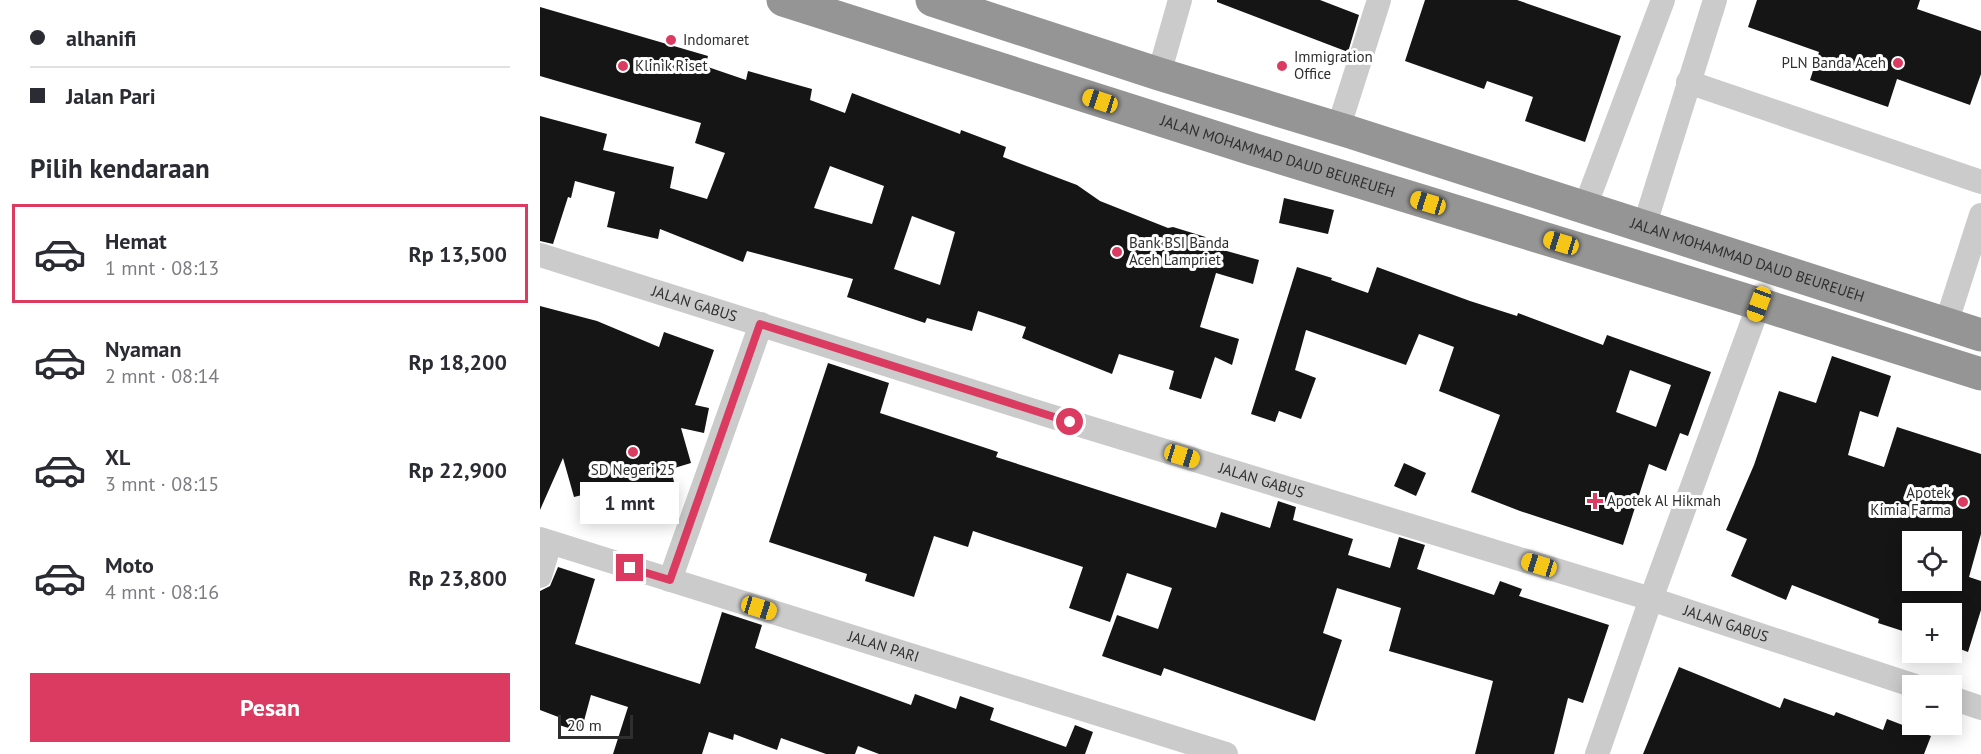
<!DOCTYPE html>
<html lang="id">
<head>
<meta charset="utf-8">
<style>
	:root { --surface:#fff; --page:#f7f7f7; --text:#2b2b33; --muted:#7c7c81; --line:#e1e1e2; --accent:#db3b60 }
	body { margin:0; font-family:"PT Sans",sans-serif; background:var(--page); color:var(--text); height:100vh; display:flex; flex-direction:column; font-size:22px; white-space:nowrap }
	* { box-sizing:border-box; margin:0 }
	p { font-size:20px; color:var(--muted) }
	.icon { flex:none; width:33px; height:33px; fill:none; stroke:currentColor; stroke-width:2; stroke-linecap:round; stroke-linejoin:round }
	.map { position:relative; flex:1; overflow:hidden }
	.side { display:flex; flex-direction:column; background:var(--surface); width:540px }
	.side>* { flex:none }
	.top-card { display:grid; align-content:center; height:132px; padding:0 30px; background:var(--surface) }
	.controls { position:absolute; left:1362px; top:531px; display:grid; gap:12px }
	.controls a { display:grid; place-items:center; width:60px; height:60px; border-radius:0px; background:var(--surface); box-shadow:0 3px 15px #0003; font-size:30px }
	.scale { position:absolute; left:18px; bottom:15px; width:75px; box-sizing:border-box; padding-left:6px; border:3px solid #2e2e2e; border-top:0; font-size:16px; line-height:21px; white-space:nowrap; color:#2e2e2e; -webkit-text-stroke:4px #fff; paint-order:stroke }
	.end { position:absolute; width:27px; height:27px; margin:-14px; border:8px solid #db3b60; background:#fff; box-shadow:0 0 0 3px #fff }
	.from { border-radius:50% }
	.bubble { position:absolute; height:42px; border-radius:0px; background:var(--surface); box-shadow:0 3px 15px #0003; font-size:20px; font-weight:700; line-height:42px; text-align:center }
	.car { position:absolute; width:18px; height:36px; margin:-18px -9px; border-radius:8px; box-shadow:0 0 4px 2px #0007; background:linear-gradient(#f5c518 24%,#345 0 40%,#f5c518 0 76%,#345 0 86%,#f5c518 0) }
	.top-card b { display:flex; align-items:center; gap:21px; height:57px; font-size:22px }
	.top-card b+b { border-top:2px solid var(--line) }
	.top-card i { width:15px; height:15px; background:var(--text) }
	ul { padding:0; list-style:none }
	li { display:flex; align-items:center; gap:18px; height:99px; margin:0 12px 9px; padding:0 18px; border:3px solid transparent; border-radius:0px }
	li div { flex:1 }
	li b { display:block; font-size:22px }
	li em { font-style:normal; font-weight:700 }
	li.selected { border-color:var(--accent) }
	li>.icon { width:54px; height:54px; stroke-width:1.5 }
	h2 { padding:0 30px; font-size:27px; line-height:72px }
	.primary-button { display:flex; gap:12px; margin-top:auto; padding:12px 30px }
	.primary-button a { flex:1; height:69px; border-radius:0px; background:var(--accent); color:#fff; font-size:24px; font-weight:700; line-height:69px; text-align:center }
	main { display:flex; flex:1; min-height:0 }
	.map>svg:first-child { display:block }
	.building { fill:#151515; fill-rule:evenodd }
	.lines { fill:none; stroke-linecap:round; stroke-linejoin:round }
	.minor { stroke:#cbcbcb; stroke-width:24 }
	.highway { stroke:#959595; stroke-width:33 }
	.route { stroke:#db3b60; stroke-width:8 }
	.poi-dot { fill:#db3b60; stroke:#fff; stroke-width:2 }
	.labels { text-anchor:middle; stroke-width:6; stroke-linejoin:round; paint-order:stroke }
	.poi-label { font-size:15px; fill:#2e2e2e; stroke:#fff; text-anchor:start }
	.street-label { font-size:15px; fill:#2e2e2e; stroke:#fff }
</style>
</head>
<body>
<main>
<section class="side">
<div class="top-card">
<b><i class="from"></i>alhanifi</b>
<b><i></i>Jalan Pari</b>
</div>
<h2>Pilih kendaraan</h2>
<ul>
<li class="selected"><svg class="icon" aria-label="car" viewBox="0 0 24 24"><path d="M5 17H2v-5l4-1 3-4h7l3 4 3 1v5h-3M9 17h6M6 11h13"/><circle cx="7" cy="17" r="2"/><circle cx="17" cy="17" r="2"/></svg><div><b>Hemat</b><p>1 mnt · 08:13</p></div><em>Rp 13,500</em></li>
<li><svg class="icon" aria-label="car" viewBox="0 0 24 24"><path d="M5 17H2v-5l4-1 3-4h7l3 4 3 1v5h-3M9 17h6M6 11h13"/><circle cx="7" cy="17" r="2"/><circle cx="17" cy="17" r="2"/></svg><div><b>Nyaman</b><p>2 mnt · 08:14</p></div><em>Rp 18,200</em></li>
<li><svg class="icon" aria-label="car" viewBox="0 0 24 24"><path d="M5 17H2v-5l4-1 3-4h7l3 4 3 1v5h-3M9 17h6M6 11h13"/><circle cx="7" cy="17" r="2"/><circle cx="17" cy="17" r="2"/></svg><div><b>XL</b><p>3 mnt · 08:15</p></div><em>Rp 22,900</em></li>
<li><svg class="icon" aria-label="car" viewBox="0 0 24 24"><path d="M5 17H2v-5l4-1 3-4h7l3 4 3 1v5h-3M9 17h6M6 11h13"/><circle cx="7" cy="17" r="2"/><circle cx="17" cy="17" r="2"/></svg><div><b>Moto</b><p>4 mnt · 08:16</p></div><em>Rp 23,800</em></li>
</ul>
<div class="primary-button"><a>Pesan</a></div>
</section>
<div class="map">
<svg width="1441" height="754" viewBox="0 0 1441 754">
	<rect width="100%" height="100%" fill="#fff"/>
	<!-- building -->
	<g class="building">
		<polygon points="677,0 780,0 819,15 808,52 677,2"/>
		<polygon points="885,0 977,0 1081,36 1045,142 985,121 993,97 947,81 944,89 865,61"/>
		<polygon points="1217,0 1380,0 1377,9 1441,31 1441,74 1430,105 1357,79 1348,107 1270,80 1279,52 1208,27"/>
		<path d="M0 7 168 56 165 66 206 80 208 71 272 89 270 100 305 113 312 93 420 134 421 130 466 147 463 157 537 185 560 201 628 228 633 227 685 243 683 250 719 260 713 284 676 273 660 327 699 339 692 365 675 357 661 399 629 389 634 371 579 354 572 374 482 338 486 327 438 311 432 331 387 318 385 323 307 297 313 279 207 251 203 262 120 229 118 239 67 227 75 192 35 181 31 198 28 197 13 244 0 241V116L67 134 63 150 134 167 130 188 167 199 185 153 155 143 161 123 0 76ZM290 166 344 186 332 224 274 208ZM372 216 415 232 400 285 354 269Z"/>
		<polygon points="744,198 794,210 788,234 739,223"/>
		<path d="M757 267 792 278 791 280 828 293 837 267 930 301 977 316 978 313 1063 345 1067 335 1171 372 1148 436 1140 433 1126 471 1109 464 1083 545 980 511 931 492 960 415 899 391 914 347 879 334 866 365 766 330 755 370 776 378 761 419 739 411 735 422 711 414ZM1090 370 1131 385 1116 427 1076 412Z"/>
		<polygon points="0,306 57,321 119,347 124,332 174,350 155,405 169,408 164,433 141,428 151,463 131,469 134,482 111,488 114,498 86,505 84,495 53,504 50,493 34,497 23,458 0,510"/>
		<path d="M1292 356 1351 376 1338 417 1320 411 1308 455 1344 467 1357 427 1441 454V534L1429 577 1441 581V610L1428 652 1412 646V614H1372V634L1338 623 1339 619 1252 585 1246 600 1191 576 1207 539 1186 530 1214 465 1239 391 1276 403ZM1372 542H1412V580H1372Z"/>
		<polygon points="288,363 349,383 340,413 458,452 456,457 676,528 681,512 730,528 738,501 756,507 753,520 813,539 808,555 850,568 859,537 885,545 877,569 954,595 960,581 982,589 979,596 1069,625 1043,703 1028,698 1014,754 935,754 953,681 849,651 861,608 797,588 783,633 802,640 775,721 624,668 621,676 562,656 577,615 618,629 632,588 587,573 570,622 529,608 543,567 433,531 428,547 394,536 374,597 325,581 327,574 229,542"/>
		<polygon points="864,463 886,473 876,496 854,486"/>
		<polygon points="18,567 55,579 35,644 160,684 182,612 222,625 215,648 371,705 375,694 416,709 420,696 454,708 450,720 526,747 535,725 553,732 545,754 339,754 318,746 315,754 286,754 241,738 237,750 194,734 193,740 169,732 162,754 73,754 88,707 51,695 41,732 19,725 21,718 0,710 0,591 10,586"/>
		<polygon points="1139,667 1240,708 1244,698 1294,716 1296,712 1343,730 1347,719 1391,736 1384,754 1103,754"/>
	</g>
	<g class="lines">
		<!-- minor -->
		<g class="minor">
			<polyline points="619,74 640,0"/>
			<polyline points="1148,82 1441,182"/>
			<polyline points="798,129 839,0"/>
			<polyline points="1045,207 1123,0"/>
			<polyline points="1104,227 1175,0"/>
			<path id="s1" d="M0 255 507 415 1111 599 1375 686"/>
			<polyline points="1406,324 1441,215"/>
			<path id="s2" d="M0 539 686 754"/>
			<polyline points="0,576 10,543"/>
			<polyline points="130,580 221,324"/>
			<polyline points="1412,698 1441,708"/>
			<polyline points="1057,754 1111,599 1219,304"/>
		</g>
		<!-- highway -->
		<g class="highway">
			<path id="s3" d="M243 0 712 149 1219 304 1441 374"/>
			<path id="s4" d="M392 0 619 74 810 132 1441 335"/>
		</g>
	</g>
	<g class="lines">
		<!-- route -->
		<polyline class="route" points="90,568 130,580 220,324 530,422"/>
	</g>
	<!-- markers -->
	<g class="poi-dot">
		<circle cx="131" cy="40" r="6"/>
		<circle cx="1358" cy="63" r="6"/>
		<circle cx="83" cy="66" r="6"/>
		<circle cx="742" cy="66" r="6"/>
		<circle cx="577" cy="252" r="6"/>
		<circle cx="93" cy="452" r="6"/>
		<path d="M1052 492h6v6h6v6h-6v6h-6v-6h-6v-6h6z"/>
		<circle cx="1423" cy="502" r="6"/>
	</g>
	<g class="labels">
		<!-- poi labels -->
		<g class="poi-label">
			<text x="143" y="45">Indomaret</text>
			<text x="754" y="62">Immigration<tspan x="754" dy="17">Office</tspan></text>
			<text x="1346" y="68" text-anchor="end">PLN Banda Aceh</text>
			<text x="95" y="71">Klinik Riset</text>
			<text x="589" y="248">Bank BSI Banda<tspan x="589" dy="17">Aceh Lampriet</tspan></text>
			<text x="93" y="475" text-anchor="middle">SD Negeri 25</text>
			<text x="1411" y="498" text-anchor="end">Apotek<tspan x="1411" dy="17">Kimia Farma</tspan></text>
			<text x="1067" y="506">Apotek Al Hikmah</text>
		</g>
		<!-- street labels -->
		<g class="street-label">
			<text dy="5" stroke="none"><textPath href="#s3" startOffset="519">JALAN MOHAMMAD DAUD BEUREUEH</textPath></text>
			<text dy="5" stroke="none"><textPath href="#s4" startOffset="856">JALAN MOHAMMAD DAUD BEUREUEH</textPath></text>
			<text dy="5" stroke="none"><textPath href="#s1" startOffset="162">JALAN GABUS</textPath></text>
			<text dy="5" stroke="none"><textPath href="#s1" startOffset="756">JALAN GABUS</textPath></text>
			<text dy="5" stroke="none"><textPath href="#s1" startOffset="1242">JALAN GABUS</textPath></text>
			<text dy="5" stroke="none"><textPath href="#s2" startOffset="360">JALAN PARI</textPath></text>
		</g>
	</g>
</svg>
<div class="controls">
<a><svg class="icon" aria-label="locate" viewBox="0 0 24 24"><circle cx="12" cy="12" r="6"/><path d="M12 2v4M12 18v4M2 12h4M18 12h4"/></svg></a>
<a>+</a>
<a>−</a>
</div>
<div class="scale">20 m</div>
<i class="end from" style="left:530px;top:422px"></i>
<i class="end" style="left:90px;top:568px"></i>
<div class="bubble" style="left:40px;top:482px;width:99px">1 mnt</div>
<i class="car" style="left:560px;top:101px;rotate:288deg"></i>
<i class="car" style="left:888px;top:203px;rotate:287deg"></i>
<i class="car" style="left:1021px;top:243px;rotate:287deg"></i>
<i class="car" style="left:1219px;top:304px;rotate:200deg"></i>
<i class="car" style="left:642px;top:456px;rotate:107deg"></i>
<i class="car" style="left:999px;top:565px;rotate:287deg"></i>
<i class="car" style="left:219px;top:608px;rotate:107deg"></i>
</div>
</main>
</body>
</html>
